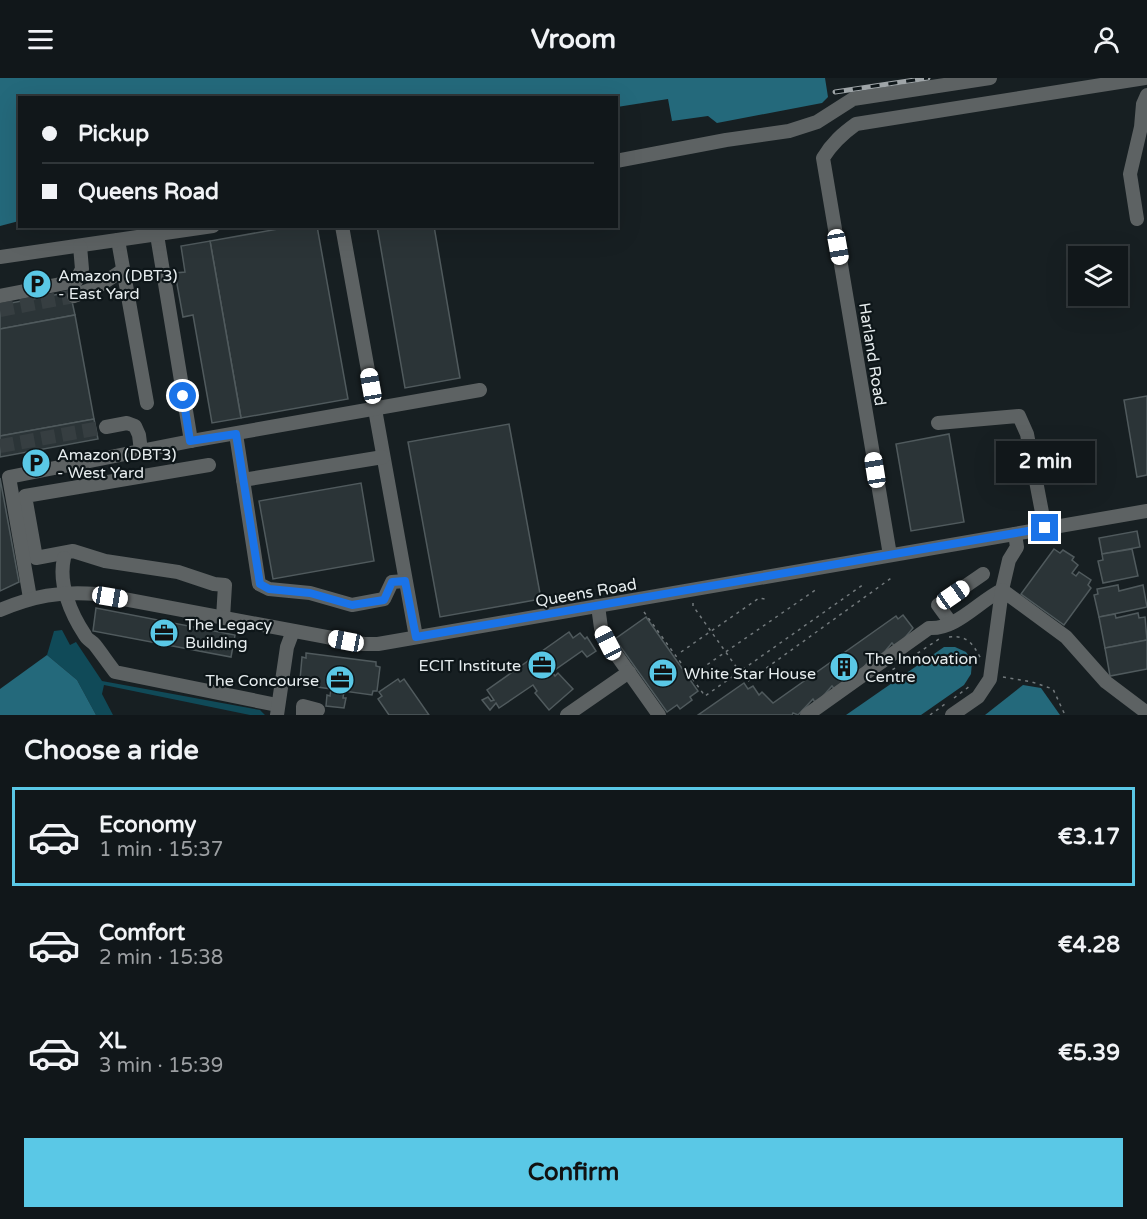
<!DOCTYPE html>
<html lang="en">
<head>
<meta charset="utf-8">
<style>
	:root { --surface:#11171a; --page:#1a2023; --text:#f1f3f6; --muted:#9c9fa2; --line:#303639; --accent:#5ac8e6 }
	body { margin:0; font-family:"Varela Round",sans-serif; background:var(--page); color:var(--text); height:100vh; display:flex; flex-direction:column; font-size:22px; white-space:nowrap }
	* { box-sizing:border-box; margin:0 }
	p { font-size:20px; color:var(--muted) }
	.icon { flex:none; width:33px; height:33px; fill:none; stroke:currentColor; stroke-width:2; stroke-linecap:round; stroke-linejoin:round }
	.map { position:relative; height:637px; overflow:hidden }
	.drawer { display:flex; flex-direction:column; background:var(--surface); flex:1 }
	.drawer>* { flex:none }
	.top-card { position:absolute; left:18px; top:18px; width:600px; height:132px; border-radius:0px; box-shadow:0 6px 24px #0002,0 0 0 2px var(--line); display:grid; align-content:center; height:132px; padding:0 24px; background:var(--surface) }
	.fabs { position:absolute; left:1068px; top:168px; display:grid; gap:12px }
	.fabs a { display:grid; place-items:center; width:60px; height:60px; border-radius:0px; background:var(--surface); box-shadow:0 6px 24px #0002,0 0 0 2px var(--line); font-size:30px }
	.end { position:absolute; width:27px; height:27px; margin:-14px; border:8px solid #1a73e8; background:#fff; box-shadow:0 0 0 3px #fff }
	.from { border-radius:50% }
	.bubble { position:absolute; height:42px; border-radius:0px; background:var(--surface); box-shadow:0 6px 24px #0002,0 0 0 2px var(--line); font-size:20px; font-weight:800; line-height:42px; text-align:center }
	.car { position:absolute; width:18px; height:36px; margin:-18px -9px; border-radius:8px; box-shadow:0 0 4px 2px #0007; background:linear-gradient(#fff 24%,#345 0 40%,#fff 0 76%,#345 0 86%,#fff 0) }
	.top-card b { display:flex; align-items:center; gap:21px; height:57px; font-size:22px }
	.top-card b+b { border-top:2px solid var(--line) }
	.top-card i { width:15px; height:15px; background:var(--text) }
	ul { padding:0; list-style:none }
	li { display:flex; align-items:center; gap:18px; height:99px; margin:0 12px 9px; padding:0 12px; border:3px solid transparent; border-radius:0px }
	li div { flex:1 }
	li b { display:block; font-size:22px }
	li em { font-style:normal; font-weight:800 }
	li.selected { border-color:var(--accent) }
	li>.icon { width:54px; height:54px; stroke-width:1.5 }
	h2 { padding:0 24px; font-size:27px; line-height:72px }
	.primary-button { display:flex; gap:12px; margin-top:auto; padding:12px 24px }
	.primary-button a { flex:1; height:69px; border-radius:0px; background:var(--accent); color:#111; font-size:24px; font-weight:800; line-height:69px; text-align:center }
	header { display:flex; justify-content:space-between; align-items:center; height:78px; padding:0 24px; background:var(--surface); font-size:27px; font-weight:800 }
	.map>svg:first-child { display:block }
	.green { fill:#104a58 }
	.water { fill:#24697b }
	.building { fill:#2b3437; stroke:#505a5d; stroke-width:1.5 }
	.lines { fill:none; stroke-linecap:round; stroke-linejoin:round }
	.minor-tunnel { stroke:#363e41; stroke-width:14; stroke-dasharray:14 7; stroke-linecap:butt }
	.path { stroke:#72797c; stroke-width:1.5; stroke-dasharray:3 4.5; stroke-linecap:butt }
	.minor { stroke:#5d6263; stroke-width:14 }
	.rail-casing { stroke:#9fa5a8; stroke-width:5 }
	.rail { stroke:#0e1619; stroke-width:3; stroke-dasharray:9; stroke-linecap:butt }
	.route { stroke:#1a73e8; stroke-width:8 }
	.labels { text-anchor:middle; stroke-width:4.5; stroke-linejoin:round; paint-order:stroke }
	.poi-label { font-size:16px; fill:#e7edef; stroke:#0e1619; text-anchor:start }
	.street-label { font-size:16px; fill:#e7edef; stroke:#0e1619 }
</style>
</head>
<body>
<header><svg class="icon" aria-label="menu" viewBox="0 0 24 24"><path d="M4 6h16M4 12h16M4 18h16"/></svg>Vroom<svg class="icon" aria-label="person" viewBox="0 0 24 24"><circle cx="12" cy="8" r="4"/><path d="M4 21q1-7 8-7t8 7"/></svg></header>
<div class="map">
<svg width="1147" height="637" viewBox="0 0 1147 637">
	<rect width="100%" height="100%" fill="#171f22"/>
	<!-- green -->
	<polygon class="green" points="62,552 70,567 76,564 102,603 260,632 265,637 250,637 104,607 102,616 113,637 96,637 77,602 47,577 54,553"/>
	<!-- water -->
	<g class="water">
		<polygon points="0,0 825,0 828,19 822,25 717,45 708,38 672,43 668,21 617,29 616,20 20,20 19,143 0,148"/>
		<polygon points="944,569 955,569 966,574 972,583 971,596 964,607 921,637 846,637"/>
		<polygon points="47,577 77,602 96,637 0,637 0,611"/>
		<polygon points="1023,607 1041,610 1060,637 985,637"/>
	</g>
	<!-- building -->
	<g class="building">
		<polygon points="295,148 317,148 348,321 241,340 210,163"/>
		<polygon points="377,148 434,148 460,300 405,310"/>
		<polygon points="210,163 241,340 212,345 193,237 183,239 175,195 185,194 181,168"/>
		<polygon points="70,214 75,237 0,251 0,227"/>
		<polygon points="75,237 94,341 0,358 0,251"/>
		<polygon points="1147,318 1147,397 1137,399 1124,322"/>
		<polygon points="94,341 98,361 0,379 0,358"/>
		<polygon points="509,346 541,521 440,539 408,364"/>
		<polygon points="949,356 964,444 911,453 896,366"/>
		<polygon points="0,400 19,504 0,513"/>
		<polygon points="361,405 374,483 273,501 259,423"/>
		<polygon points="1137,453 1140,469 1102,476 1099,460"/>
		<polygon points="1054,471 1060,475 1063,472 1074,479 1072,482 1078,487 1072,495 1076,498 1079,494 1091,502 1088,507 1091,510 1064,547 1021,516"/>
		<polygon points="1132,471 1138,498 1103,505 1098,483 1103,482 1102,476"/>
		<polygon points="1118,507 1119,513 1143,507 1147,529 1099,539 1094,517 1098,516 1097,511"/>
		<polygon points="96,530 235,557 231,579 93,553"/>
		<polygon points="1138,535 1139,540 1145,539 1147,562 1105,570 1099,539 1115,536 1116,540"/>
		<polygon points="903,537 913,550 896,570 892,565 875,585 872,579 856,599 852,594 836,613 832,608 816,626 813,621 798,637 793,635 792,637 698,637 744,605 748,611 753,608 759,617 762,614 773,625 896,538 898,541"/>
		<polygon points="646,539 698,613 690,619 692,622 680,631 677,627 667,634 615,561"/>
		<polygon points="569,554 573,560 580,555 585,561 587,559 596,573 587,579 582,573 552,594 555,598 558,595 573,611 549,632 535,615 537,613 533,607 499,630 496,625 490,632 482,622 488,619 491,623 494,622 487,612"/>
		<polygon points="1147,562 1147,591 1110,598 1105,570"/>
		<polygon points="306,575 376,584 376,588 380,589 377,613 373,613 372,617 344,613 343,620 346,620 344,630 326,628 327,617 330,618 331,611 303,607 304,603 300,602 302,579 306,580"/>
		<polygon points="398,601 400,604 404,601 429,637 389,637 378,621 382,618 379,614"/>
	</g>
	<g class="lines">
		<!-- minor-tunnel -->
		<g class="minor-tunnel">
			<polyline points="0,232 74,218"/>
			<polyline points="0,368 106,349"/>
		</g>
		<!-- path -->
		<g class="path">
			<polyline points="693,525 693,528 747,604 894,498"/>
			<polyline points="644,534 705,618 864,506"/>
			<path d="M949 559C968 557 973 566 981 581"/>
			<polyline points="681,574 759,520 765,521"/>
			<polyline points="695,595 817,511"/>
			<polyline points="1003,599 1032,604 1053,611 1065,637"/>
			<polyline points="880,600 939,561"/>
			<polyline points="954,620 970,608"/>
			<polyline points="930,637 945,626"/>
		</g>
		<!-- minor -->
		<g class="minor">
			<polyline points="616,83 726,62 789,53 817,44 853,21 990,0"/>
			<polyline points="1137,141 1130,96 1141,49 1143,26 1147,17"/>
			<polyline points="342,148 416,559"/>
			<polyline points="157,157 191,363"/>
			<polyline points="118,162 147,325"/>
			<polyline points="0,179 213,148"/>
			<polyline points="0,218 76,203 82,191 80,168"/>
			<polyline points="74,218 97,209 123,192"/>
			<polyline points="938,345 1019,338 1027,356 1045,450"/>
			<polyline points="106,349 127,345 135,348 139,357 141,373"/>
			<polyline points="236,356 259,506 269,511 310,515 352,527 384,521 392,504 405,503"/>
			<polyline points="209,387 25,418 36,480 73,473 105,483 178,494 214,506 225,507 223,540"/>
			<polyline points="243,402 383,379"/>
			<path d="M890 477 823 80C832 65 842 56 856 46L1145 0"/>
			<path d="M64 480C58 506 71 536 85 557 87 562 92 563 95 567 102 576 108 585 115 594L277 627"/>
			<polyline points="30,520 9,399 191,363 480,312"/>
			<polyline points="598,528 601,550 608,565 659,637"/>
			<path d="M0 532C34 518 59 513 97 516L364 566H378L1147 433"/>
			<polyline points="951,545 938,527 983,496"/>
			<polyline points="277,637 287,569 293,553"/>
			<polyline points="303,637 303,628 318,632"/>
			<polyline points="567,637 629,594"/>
			<path d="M807 637 929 550C956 552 979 523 1002 512L1009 482 1017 469 1015 456"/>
			<polyline points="952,637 978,619 990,601 1002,512 1066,559 1106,604 1147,635"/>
		</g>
		<!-- rail casing -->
		<g class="rail-casing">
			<polyline id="rail" points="835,14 928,0"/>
		</g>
		<!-- rail -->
		<use href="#rail" class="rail"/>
	</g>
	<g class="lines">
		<!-- route -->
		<polyline class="route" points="183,318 190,363 236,356 260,506 269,511 310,515 352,527 384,522 392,504 405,503 416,559 1045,450"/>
	</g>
	<!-- icons -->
	<defs>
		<g id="parking-disc" transform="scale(1.5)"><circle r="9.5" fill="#5ac8e6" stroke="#0e1619"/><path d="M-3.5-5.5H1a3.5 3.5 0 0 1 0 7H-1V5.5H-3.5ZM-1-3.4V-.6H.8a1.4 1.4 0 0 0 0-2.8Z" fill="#111"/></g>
		<g id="office-disc" transform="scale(1.5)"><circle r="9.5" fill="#5ac8e6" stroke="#0e1619"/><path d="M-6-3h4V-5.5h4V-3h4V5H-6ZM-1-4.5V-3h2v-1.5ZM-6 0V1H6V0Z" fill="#111"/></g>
		<g id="building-disc" transform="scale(1.5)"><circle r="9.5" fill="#5ac8e6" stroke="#0e1619"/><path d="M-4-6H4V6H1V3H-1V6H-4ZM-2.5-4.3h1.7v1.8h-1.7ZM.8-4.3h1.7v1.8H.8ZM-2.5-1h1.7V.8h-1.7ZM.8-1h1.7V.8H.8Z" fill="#111"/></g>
	</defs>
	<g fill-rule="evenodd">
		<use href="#parking-disc" x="37" y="206"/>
		<use href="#parking-disc" x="36" y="385"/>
		<use href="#office-disc" x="164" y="555"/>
		<use href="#office-disc" x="542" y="587"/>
		<use href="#building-disc" x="844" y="589"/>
		<use href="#office-disc" x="663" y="595"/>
		<use href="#office-disc" x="340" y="602"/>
	</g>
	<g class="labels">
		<!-- poi labels -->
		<g class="poi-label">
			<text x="58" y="203">Amazon (DBT3)<tspan x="58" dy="18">- East Yard</tspan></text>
			<text x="57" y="382">Amazon (DBT3)<tspan x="57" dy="18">- West Yard</tspan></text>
			<text x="185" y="552">The Legacy<tspan x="185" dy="18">Building</tspan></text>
			<text x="865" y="586">The Innovation<tspan x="865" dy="18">Centre</tspan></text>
			<text x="521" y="593" text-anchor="end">ECIT Institute</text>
			<text x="684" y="601">White Star House</text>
			<text x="319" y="608" text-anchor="end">The Concourse</text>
		</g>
		<!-- street labels -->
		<g class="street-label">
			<text transform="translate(873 276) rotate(81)" y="6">Harland Road</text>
			<text transform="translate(586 514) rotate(-10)" y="6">Queens Road</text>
		</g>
	</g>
</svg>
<div class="fabs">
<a><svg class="icon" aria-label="layers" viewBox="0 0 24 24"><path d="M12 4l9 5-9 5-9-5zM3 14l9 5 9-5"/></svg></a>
</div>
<i class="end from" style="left:183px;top:318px"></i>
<i class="end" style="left:1045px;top:450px"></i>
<div class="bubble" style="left:996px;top:363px;width:99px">2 min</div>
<i class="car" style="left:838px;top:169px;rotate:170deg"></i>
<i class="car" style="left:371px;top:308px;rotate:350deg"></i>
<i class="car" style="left:875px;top:392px;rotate:351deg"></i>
<i class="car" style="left:953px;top:517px;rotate:55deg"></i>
<i class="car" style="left:110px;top:519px;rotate:100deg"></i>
<i class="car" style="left:346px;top:563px;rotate:281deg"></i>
<i class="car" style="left:608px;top:565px;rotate:333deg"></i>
<div class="top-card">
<b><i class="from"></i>Pickup</b>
<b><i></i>Queens Road</b>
</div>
</div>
<section class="drawer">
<h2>Choose a ride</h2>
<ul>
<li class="selected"><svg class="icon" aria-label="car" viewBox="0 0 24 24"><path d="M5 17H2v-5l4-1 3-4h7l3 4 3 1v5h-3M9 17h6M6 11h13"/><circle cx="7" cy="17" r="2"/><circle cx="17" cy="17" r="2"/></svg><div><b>Economy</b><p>1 min · 15:37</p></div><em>€3.17</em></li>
<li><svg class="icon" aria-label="car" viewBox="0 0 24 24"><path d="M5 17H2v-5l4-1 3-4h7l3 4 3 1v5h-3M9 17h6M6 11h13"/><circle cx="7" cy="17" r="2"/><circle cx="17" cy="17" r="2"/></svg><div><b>Comfort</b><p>2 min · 15:38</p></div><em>€4.28</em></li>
<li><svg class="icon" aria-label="car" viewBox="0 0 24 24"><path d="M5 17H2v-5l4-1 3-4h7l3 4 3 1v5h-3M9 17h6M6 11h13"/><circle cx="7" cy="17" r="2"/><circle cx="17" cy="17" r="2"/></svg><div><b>XL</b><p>3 min · 15:39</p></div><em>€5.39</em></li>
</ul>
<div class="primary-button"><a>Confirm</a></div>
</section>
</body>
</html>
